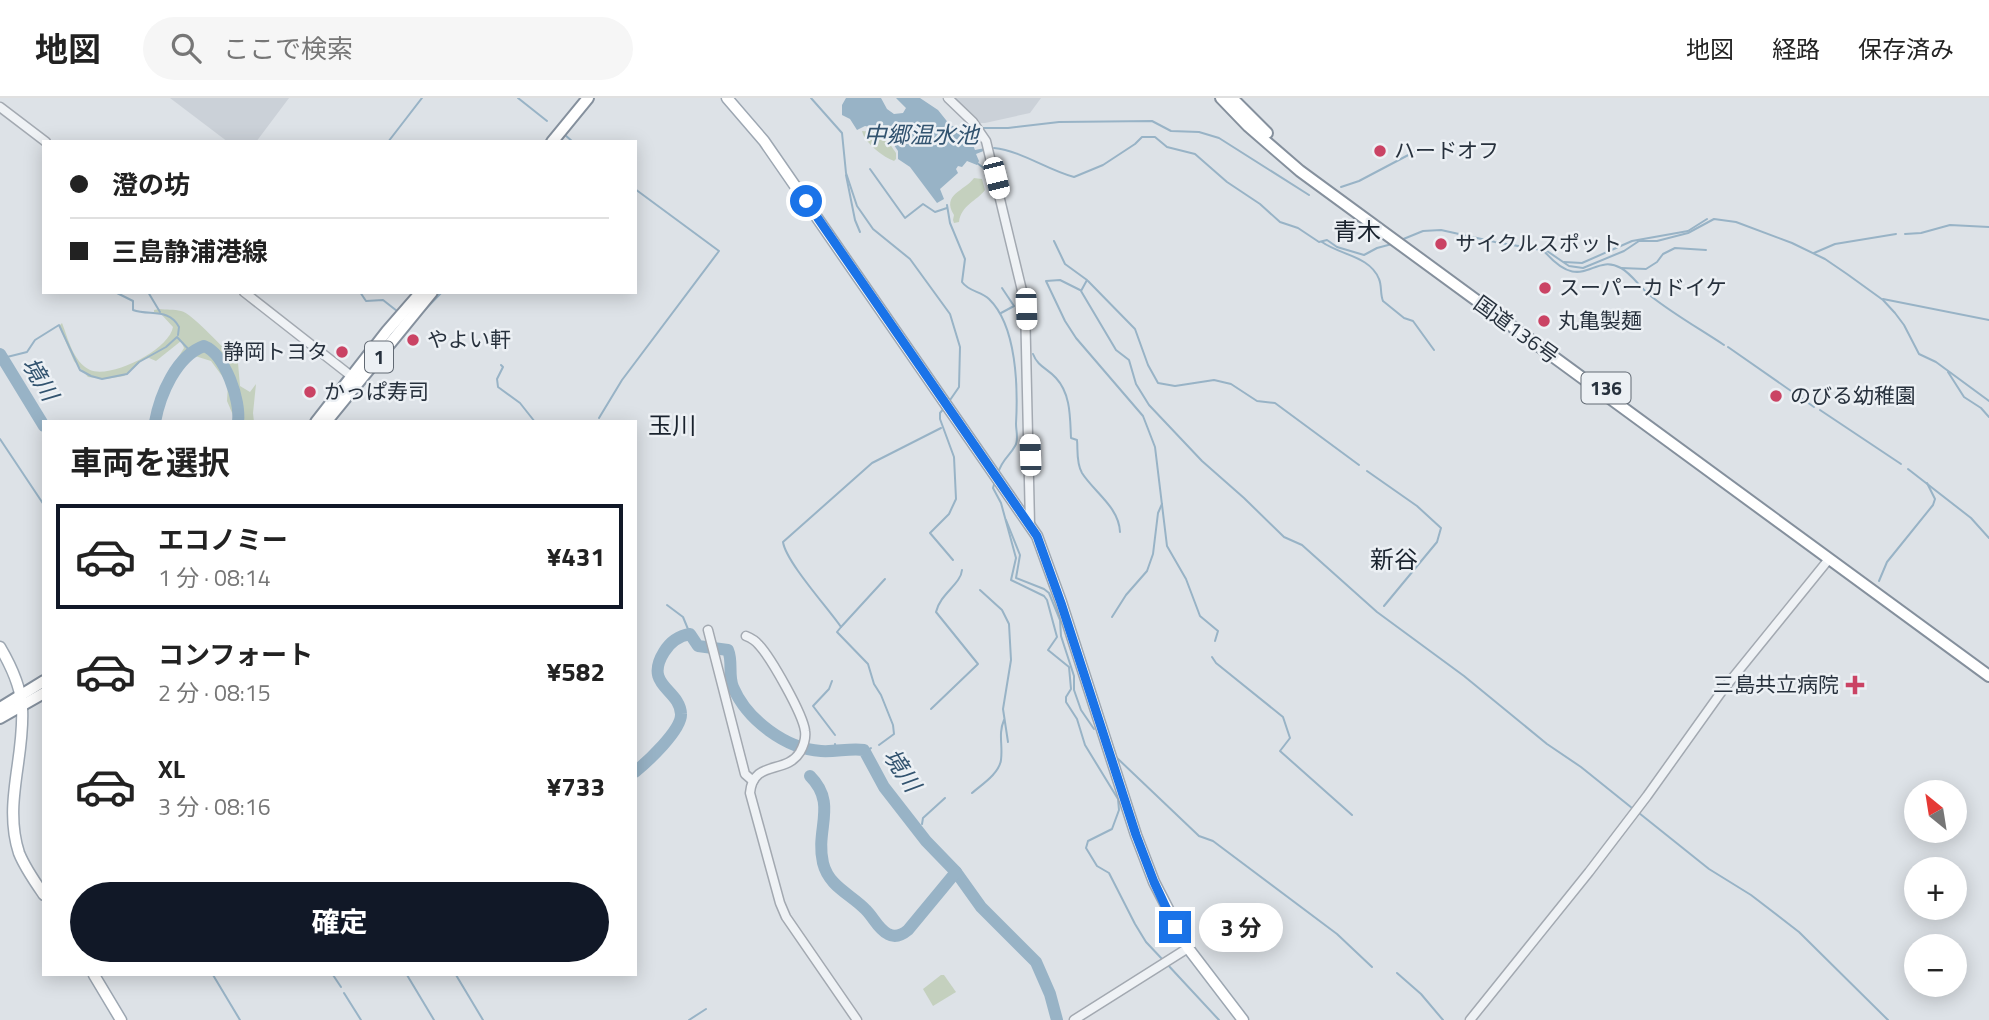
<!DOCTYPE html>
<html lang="ja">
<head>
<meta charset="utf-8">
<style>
	:root { --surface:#fff; --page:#f6f6f6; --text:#222; --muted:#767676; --line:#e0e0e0; --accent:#111827 }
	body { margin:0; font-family:"Titillium Web","Noto Sans JP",sans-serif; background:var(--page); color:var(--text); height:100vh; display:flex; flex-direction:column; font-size:26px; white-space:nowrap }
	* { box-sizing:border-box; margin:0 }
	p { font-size:23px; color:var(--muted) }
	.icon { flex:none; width:38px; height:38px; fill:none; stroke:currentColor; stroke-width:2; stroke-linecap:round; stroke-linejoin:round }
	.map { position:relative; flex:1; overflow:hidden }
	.details { position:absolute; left:42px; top:322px; width:595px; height:556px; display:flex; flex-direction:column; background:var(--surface); border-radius:0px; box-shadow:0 4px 18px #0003 }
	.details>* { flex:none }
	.top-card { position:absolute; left:42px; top:42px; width:595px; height:154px; border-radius:0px; box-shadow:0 4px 18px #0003; display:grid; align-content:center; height:154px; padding:0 28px; background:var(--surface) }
	.needle { width:46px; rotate:330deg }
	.buttons { position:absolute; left:1904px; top:682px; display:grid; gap:14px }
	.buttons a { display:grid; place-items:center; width:63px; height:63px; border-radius:50%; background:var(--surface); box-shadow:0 4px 18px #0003; font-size:35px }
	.end { position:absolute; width:32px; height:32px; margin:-16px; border:9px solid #1a73e8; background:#fff; box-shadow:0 0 0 4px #fff }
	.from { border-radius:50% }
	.bubble { position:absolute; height:49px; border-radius:24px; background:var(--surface); box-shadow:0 4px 18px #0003; font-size:23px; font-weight:700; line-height:49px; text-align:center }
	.car { position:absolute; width:21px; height:42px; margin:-21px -10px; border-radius:9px; box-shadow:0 0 5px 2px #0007; background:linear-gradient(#fff 24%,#345 0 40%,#fff 0 76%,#345 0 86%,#fff 0) }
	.top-card b { display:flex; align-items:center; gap:24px; height:66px; font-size:26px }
	.top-card b+b { border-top:2px solid var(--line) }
	.top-card i { width:18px; height:18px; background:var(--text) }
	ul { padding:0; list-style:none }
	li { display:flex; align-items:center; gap:21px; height:105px; margin:0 14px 10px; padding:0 14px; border:4px solid transparent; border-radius:0px }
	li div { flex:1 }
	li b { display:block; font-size:26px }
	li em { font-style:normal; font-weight:700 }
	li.selected { border-color:var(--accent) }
	li>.icon { width:63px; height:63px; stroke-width:1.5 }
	h2 { padding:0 28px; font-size:32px; line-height:84px }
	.cta { display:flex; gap:14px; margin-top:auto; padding:14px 28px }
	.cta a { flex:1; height:80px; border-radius:42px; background:var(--accent); color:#fff; font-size:28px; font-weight:700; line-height:80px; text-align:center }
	header { display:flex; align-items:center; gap:42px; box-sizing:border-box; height:98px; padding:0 35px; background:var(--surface); border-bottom:2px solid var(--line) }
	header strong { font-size:33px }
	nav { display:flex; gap:38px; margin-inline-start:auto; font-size:24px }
	.search { width:490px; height:63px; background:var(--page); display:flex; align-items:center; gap:18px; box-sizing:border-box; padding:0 24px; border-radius:38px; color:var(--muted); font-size:26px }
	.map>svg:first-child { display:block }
	.built { fill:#cbd1d8 }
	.green { fill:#c4d0be }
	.water { fill:#98b3c6 }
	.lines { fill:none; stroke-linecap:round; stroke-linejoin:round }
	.stream { stroke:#98b3c6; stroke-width:2 }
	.river { stroke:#98b3c6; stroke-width:12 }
	.minor-casing { stroke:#a3a9b1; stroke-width:11 }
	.major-casing { stroke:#9da7b2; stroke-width:13 }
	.highway-casing { stroke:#85909d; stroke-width:14 }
	.minor { stroke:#eff2f5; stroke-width:8 }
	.major { stroke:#fff; stroke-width:10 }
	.highway { stroke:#fff; stroke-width:10 }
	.route { stroke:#1a73e8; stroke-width:9 }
	.poi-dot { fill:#ca4364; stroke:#ecf0f4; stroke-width:2.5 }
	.labels { text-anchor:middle; stroke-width:5; stroke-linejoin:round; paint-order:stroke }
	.shield { fill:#ecf0f4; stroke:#626a74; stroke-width:2 }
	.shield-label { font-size:19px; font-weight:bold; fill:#27313d }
	.poi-label { font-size:21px; fill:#27313d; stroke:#ecf0f4; text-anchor:start }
	.street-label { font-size:21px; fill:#27313d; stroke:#ecf0f4 }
	.water-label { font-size:23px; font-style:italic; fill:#32536f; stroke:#ecf0f4 }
	.quarter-label { font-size:24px; fill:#19222d; stroke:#ecf0f4 }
</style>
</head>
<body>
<header>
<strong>地図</strong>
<div class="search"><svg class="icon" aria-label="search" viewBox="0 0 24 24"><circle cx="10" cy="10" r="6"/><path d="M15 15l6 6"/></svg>ここで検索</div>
<nav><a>地図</a><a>経路</a><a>保存済み</a></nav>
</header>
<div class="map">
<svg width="1989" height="922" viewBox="0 0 1989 922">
	<rect width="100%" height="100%" fill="#dde2e7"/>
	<!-- built -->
	<g class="built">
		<polygon points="170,0 289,0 256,44 228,44"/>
		<polygon points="953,0 1041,0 1030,15 985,25 980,25"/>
	</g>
	<!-- green -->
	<g class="green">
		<path d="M862 33 882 35 896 55V61L894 63C883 59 864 44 862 33Z"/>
		<path d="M974 80 982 81 985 92C977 103 961 107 959 124L954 125 953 122 954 117C941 96 965 93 974 80Z"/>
		<path d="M159 211C166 212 174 211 181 213 192 215 227 254 238 265L240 288 250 294 256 286 253 315 254 324H236L227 303 228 286 211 263 195 258 178 272 172 269 184 250 181 243 156 263 149 260 144 261 124 278 106 281 88 279 74 263 59 228 62 225C68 240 73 264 90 272 111 281 169 252 173 229L161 216 154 214V212Z"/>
		<polygon points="941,877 944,877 956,894 933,908 923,891"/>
	</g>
	<!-- water -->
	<polygon class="water" points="846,0 881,0 887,11 894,16 903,15 906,10 896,0 920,0 938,12 950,27 968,34 975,52 985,50 986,52 976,56 979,63 977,67 967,63 962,69 958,68 956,71 958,75 940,91 944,101 937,105 910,69 898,61 898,53 884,32 865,28 857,32 850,21 842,17 842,7"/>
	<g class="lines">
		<!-- stream -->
		<g class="stream">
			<polyline points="518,0 547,23"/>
			<polyline points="811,0 842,35 846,75 857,108 873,131 910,161 950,216 960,249 959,289 948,305"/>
			<polyline points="983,30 1008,30 1059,24 1152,23 1171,33 1199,34 1219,40 1309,97"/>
			<polyline points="388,44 422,0"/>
			<polyline points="560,44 565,37 573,44"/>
			<path d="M994 50C1022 53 1047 72 1074 79L1103 67 1135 46 1142 39H1155L1167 49 1195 56 1227 84 1260 106 1280 124 1298 130 1319 144 1327 142 1337 149 1364 157 1377 150 1392 146"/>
			<polyline points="977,65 989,74"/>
			<polyline points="870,71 905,120 923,106 935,114 947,110"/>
			<polyline points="986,73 992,83"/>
			<polyline points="846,77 855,122 860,134"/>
			<polyline points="1341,89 1359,83 1414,54"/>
			<path d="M947 107 950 125 965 161 962 184C969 194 981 193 989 201 1017 228 1018 290 1016 326 1016 333 1019 342 1015 348 1009 359 1003 360 998 375"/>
			<polyline points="1905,136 1921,135 1950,127 1989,129"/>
			<polyline points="1401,142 1423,133 1441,132 1495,144 1547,153 1569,168 1583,170 1624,153 1639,143 1657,143 1688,135 1714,121 1736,124 1792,145 1825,161 1847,176 1883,202 1895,215 1904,227 1919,256 1936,264 1989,303"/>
			<polyline points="1054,143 1065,166 1087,182 1081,193 1116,252 1129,262 1136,286 1149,307 1202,363 1244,400 1284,439 1302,447 1377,514 1464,578 1547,646 1581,669 1632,710"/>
			<path d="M1322 144C1340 157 1370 158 1379 181 1382 188 1380 196 1383 203L1404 220 1413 223 1434 252"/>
			<path d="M1544 153C1583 198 1592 154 1621 170 1632 176 1641 191 1652 199 1675 217 1700 231 1724 247"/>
			<polyline points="1814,155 1835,146 1896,136"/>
			<polyline points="1564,164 1582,165 1632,143 1688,133 1707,121"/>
			<polyline points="1621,170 1646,171 1657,164 1663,156 1675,150 1706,152"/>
			<polyline points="1088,183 1135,231 1148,267 1158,285 1175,288 1214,282 1231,286 1257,303 1275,305 1359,367"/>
			<polyline points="1080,192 1060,182 1046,183 1065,223 1076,240 1143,318 1155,349 1167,448 1186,481 1200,518 1218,533 1215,543"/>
			<path d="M115 194 133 203V212C150 218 169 210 179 229L178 237"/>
			<polyline points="148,194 160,214"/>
			<polyline points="360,194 366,203 383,202 397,213"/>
			<polyline points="1883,201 1989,222"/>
			<polyline points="1001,215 1014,208 1002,190"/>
			<polyline points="414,223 442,194"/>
			<polyline points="1728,249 1814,309"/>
			<path d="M1033 256C1038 269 1047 270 1056 280 1071 296 1070 320 1071 340L1077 342C1078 352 1076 365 1082 375 1094 394 1119 409 1120 434"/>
			<polyline points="3,260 27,254 35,242 59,227 80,272 91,278 102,281 127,276 139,264 166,249 177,239 192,255"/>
			<polyline points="501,267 503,269 497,281 498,289 520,305 535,324"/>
			<polyline points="1948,274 1964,299 1981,310 1989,319"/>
			<polyline points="945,309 940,315 940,321 954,359 956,401 949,416 930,435 953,462"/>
			<polyline points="1820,312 1901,366"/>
			<polyline points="599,320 622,282 719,153 635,91"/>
			<polyline points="0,341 44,407"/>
			<polyline points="1908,371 1971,420 1989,440"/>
			<polyline points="1367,373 1417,408 1441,430 1437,444 1384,508"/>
			<polyline points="995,383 993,390 1001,405 1016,460 1011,482 1044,498 1047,502 1057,539 1048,552 1069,569 1071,591 1066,599 1066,604 1077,621 1085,647 1118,701 1119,712 1112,731 1088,743 1086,750 1097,768 1109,775 1135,826 1146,844 1163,862"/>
			<polyline points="1006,422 1020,457 1016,480 1044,491 1049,495 1060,522 1061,538 1074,578 1074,592 1081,612 1094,631"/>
			<polyline points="1879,483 1887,464 1933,407 1935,401 1927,385"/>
			<polyline points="980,492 1002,512 1009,526 1011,562 1003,611 1008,644"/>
			<polyline points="667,507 683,519 690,536"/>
			<polyline points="1112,519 1126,497 1147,473 1153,456 1158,415 1162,406"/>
			<polyline points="841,529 885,481"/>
			<polyline points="1212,559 1216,565 1283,619 1290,640 1280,653 1352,717"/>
			<polyline points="832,583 829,591 813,608 835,637"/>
			<path d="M931 611 978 566 936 514C940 496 961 486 962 472"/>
			<polyline points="835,646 836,653"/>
			<path d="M879 647 894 636 893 627 881 597 874 586 868 566 837 534 841 529C828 510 786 464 783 444L872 365 941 330"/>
			<polyline points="866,654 871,650"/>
			<polyline points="1116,659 1199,738 1213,743 1337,836 1372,869"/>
			<path d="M972 695C981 687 999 676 1001 662 1003 647 998 636 1004 622"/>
			<polyline points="1639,715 1709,771 1751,797 1799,834 1888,922"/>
			<polyline points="922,726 923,720 945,700"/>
			<polyline points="1167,866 1219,922"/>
			<polyline points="1397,875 1421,896 1443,922"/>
			<polyline points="213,877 240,922"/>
			<polyline points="333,877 341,889"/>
			<polyline points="407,877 434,922"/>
			<polyline points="456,877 483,922"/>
			<polyline points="344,895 361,922"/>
			<polyline points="689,922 706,911"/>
		</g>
		<!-- river -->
		<g class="river">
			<polyline points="0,256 44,328"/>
			<path d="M155 324C160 297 176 258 204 248 225 256 241 303 238 324"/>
			<path d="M635 674C647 664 682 632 681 616 680 591 643 588 664 554 670 544 678 538 690 536L698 548 728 552C733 564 728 577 733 589 747 622 786 651 821 653 836 654 850 650 864 652L884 689 926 743 956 774 981 809 1036 864 1050 896 1057 922"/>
			<path d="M810 678C838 706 815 731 823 765 829 789 851 796 866 812 874 820 878 831 888 836 895 840 902 837 908 832L956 774"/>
		</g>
		<!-- minor casing -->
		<g class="minor-casing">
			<g id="minor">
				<polyline points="948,0 973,24 986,43 1025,205 1030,427"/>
				<polyline points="0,9 46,44"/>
				<polyline points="244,194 355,281"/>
				<polyline points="708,532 745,676 753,683"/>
				<path d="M746 538C751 540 755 542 759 547 771 560 803 616 805 633 806 640 804 647 800 654 786 677 753 661 750 695L780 805 786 819 857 922"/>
				<polyline points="1074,922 1188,850"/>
				<polyline points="1470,922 1589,774 1647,698 1722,593 1829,461"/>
			</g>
		</g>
		<!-- major casing -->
		<g class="major-casing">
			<g id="major">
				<polyline points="727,0 764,43 1037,438 1061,504 1136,737 1154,784 1188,850 1243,922"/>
				<path d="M0 549C10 566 21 589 22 610 25 659 3 706 19 755 25 770 35 784 44 797"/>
				<polyline points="94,877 121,922"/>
			</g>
		</g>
		<!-- highway casing -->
		<g class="highway-casing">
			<g id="highway">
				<polyline points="1221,0 1248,28 1300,73 1989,578"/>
				<polyline points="1232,0 1267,35"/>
				<polyline points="552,44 588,0"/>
				<polyline points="316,324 387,233 421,194"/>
				<polyline points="326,324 432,194"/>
				<polyline points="0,610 44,583"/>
				<polyline points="0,620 44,595"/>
			</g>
		</g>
		<!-- minor -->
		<use href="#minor" class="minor"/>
		<!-- major -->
		<use href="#major" class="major"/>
		<!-- highway -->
		<use href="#highway" class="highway"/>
	</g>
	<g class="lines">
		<!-- route -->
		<polyline class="route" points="806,103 1037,438 1061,505 1136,737 1154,784 1175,829"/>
	</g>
	<!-- markers -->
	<g class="poi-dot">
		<circle cx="1380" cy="53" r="7"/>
		<circle cx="1441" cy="146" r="7"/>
		<circle cx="1545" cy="190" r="7"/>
		<circle cx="1544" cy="223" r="7"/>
		<circle cx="413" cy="242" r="7"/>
		<circle cx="342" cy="254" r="7"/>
		<circle cx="310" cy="294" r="7"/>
		<circle cx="1776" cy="298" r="7"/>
		<path d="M1851.5 576.5h7v7h7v7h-7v7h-7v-7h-7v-7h7z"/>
	</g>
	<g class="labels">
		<!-- shield labels -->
		<g class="shield">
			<rect x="365" y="243.5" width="28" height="31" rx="5"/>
			<rect x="1581.5" y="274.5" width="49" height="31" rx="5"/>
		</g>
		<g class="shield-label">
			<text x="379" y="266">1</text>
			<text x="1606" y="297">136</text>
		</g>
		<!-- poi labels -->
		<g class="poi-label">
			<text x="1394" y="60">ハードオフ</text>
			<text x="1455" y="153">サイクルスポット</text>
			<text x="1559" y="197">スーパーカドイケ</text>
			<text x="1558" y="230">丸亀製麺</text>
			<text x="427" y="249">やよい軒</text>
			<text x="328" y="261" text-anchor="end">静岡トヨタ</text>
			<text x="324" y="301">かっぱ寿司</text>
			<text x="1790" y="305">のびる幼稚園</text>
			<text x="1839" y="594" text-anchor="end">三島共立病院</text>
		</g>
		<!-- street labels -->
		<g class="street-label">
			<text transform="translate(1516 232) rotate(36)" y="7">国道136号</text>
		</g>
		<!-- water labels -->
		<g class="water-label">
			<text x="921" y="45">中郷温水池</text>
			<text transform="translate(40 281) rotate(59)" y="8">境川</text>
			<text transform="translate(902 672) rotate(56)" y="8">境川</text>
		</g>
		<!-- quarter labels -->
		<g class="quarter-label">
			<text x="1357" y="142">青木</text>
			<text x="672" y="336">玉川</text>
			<text x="1394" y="470">新谷</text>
		</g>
	</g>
</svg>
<div class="buttons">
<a><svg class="needle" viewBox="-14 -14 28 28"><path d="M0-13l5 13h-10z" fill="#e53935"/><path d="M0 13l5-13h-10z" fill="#767676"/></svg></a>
<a>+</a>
<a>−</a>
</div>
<i class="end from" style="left:806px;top:103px"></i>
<i class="end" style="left:1175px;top:829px"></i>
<div class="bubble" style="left:1199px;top:805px;width:84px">3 分</div>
<i class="car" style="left:996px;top:80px;rotate:166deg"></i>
<i class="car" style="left:1026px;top:211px;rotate:178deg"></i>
<i class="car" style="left:1030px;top:357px;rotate:358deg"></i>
<div class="top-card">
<b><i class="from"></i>澄の坊</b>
<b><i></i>三島静浦港線</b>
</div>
<section class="details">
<h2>車両を選択</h2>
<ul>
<li class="selected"><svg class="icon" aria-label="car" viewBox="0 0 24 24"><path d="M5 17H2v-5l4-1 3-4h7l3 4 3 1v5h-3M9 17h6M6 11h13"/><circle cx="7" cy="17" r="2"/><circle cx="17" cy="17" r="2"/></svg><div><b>エコノミー</b><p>1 分 · 08:14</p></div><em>¥431</em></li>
<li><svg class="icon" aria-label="car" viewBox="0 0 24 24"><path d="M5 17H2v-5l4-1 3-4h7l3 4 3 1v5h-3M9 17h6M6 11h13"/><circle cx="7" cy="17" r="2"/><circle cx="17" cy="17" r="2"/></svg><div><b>コンフォート</b><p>2 分 · 08:15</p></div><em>¥582</em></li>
<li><svg class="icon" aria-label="car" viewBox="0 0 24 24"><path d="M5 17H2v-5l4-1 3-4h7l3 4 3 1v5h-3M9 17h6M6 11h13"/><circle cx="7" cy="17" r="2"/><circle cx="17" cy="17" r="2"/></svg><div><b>XL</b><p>3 分 · 08:16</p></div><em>¥733</em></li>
</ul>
<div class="cta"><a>確定</a></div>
</section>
</div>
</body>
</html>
